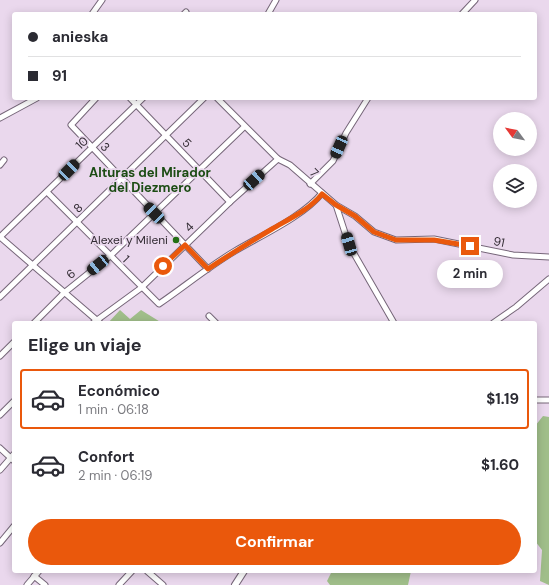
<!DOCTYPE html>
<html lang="es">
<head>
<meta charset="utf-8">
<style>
	:root { --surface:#fff; --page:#f2f2f3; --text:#2b2b33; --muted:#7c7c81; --line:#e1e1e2; --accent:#ea580c }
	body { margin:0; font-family:"DM Sans",sans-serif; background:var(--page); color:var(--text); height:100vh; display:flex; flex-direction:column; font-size:15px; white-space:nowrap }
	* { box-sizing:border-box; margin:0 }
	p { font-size:13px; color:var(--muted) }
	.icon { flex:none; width:22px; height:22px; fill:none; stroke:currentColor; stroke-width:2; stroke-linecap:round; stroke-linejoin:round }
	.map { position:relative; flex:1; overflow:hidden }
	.drawer { position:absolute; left:12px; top:321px; width:525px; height:252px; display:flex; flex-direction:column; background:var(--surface); border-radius:4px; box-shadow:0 2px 10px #0003 }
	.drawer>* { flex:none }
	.top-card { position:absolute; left:12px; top:12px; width:525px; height:88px; border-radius:4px; box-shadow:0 2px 10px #0003; display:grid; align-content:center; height:88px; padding:0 16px; background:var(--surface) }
	.needle { width:26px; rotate:302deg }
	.fabs { position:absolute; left:493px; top:112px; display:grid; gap:8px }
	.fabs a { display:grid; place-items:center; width:44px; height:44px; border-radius:50%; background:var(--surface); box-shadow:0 2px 10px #0003; font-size:20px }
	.end { position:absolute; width:18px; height:18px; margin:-9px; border:5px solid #ea580c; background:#fff; box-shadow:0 0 0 2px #fff }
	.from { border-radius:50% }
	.bubble { position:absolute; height:28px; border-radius:14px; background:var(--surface); box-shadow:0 2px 10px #0003; font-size:13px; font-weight:700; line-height:28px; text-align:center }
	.car { position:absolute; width:12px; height:24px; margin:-12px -6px; border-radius:5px; box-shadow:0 0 3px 1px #0007; background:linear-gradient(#222 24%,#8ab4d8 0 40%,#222 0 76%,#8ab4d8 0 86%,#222 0) }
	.top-card b { display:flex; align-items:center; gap:14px; height:38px; font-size:15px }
	.top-card b+b { border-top:1px solid var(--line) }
	.top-card i { width:10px; height:10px; background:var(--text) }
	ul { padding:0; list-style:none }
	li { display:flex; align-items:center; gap:12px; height:60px; margin:0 8px 6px; padding:0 8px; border:2px solid transparent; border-radius:4px }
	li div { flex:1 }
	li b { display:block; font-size:15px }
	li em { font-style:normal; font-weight:700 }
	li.current { border-color:var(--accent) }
	li>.icon { width:36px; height:36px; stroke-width:1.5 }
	h2 { padding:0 16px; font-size:18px; line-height:48px }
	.cta { display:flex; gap:8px; margin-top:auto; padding:8px 16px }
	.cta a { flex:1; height:46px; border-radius:24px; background:var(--accent); color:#fff; font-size:16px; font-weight:700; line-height:46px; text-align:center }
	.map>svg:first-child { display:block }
	.green { fill:#a0be8a }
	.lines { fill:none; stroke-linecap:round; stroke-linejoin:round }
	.minor-casing { stroke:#766679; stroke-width:7 }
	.tertiary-casing { stroke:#766679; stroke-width:8 }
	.minor { stroke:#fff; stroke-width:5 }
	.tertiary { stroke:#fff; stroke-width:6 }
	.route { stroke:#ea580c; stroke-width:5 }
	.poi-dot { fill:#247014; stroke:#ead8ed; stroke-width:1.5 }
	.labels { text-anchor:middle; stroke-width:3.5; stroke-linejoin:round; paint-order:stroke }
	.street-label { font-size:12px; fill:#332c34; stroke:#ead8ed }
	.poi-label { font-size:12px; fill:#332c34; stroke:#ead8ed; text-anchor:end }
	.neighbourhood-label { font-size:13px; font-weight:bold; fill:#1c4c14; stroke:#ead8ed }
</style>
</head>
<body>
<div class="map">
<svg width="549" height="585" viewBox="0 0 549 585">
	<rect width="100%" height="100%" fill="#ead8ed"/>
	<!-- green -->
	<g class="green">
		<polygon points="120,310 130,319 141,310 162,323 108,323"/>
		<polygon points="543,416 549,417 549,585 540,581 542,550 535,541 535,426"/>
		<polygon points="332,571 411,571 408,585 330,585 327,581"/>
	</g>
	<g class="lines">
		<!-- minor casing -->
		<g class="minor-casing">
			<g id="minor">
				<polyline points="92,14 102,0"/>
				<polyline points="184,14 186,12"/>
				<polyline points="268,14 276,0"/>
				<polyline points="462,14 475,0"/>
				<polyline points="96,98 71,125 208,269"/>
				<polyline points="130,98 230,202"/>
				<polyline points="217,98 278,159 290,165 336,205 355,216 374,232 396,240 434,239 513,255 549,257"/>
				<polyline points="0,118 37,98"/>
				<polyline points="0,165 4,160"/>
				<polyline points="310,184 333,161 346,133 368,98"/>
				<path d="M47 192 159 304C184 287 208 267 235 251 260 236 304 216 322 193"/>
				<polyline points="336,205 349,245 394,323"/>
				<polyline points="0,237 143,98"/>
				<polyline points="0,237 100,323"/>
				<polyline points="0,297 204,98"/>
				<polyline points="209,316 216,323"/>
				<polyline points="34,323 64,293 110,256 244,127"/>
				<polyline points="93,323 141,288 230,202 278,159"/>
				<polyline points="493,323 516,307 549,279"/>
				<polyline points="0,356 14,342"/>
				<polyline points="535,400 549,400"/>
				<polyline points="0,415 14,401"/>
				<polyline points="0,448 14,461"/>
				<polyline points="0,470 14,454"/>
				<polyline points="0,543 14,526"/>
				<polyline points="147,571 163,585"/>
				<polyline points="34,576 45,585"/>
				<polyline points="27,585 39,571"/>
				<polyline points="119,585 132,571"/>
			</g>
		</g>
		<!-- tertiary casing -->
		<g class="tertiary-casing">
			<polyline id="tertiary" points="235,585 244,571"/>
		</g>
		<!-- minor -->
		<use href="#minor" class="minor"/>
		<!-- tertiary -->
		<use href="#tertiary" class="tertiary"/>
	</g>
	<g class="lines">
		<!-- route -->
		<path class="route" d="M163 266 185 245 208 269C229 255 250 242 272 229 289 219 309 210 322 194L336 205 355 216 374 232 396 240H434L470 246"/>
	</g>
	<!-- markers -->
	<circle class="poi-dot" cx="176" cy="240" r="4"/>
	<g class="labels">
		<!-- street labels -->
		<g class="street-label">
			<text transform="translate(82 143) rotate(-45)" y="4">10</text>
			<text transform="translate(187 143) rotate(45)" y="4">5</text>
			<text transform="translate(105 147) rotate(46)" y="4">3</text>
			<text transform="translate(314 173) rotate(45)" y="4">7</text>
			<text transform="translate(78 208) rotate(-44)" y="4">8</text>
			<text transform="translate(189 227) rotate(-44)" y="4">4</text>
			<text transform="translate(499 242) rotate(12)" y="4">91</text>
			<text transform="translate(126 259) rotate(45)" y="4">1</text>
			<text transform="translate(71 274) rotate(-39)" y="4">6</text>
		</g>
		<!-- poi labels -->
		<g class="poi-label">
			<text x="168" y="244">Alexei y Mileni</text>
		</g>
		<!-- neighbourhood labels -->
		<g class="neighbourhood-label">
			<text x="150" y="177">Alturas del Mirador<tspan x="150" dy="15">del Diezmero</tspan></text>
		</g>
	</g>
</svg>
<div class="fabs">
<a><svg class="needle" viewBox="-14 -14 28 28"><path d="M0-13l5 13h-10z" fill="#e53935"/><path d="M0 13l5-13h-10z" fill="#7c7c81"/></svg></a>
<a><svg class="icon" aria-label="layers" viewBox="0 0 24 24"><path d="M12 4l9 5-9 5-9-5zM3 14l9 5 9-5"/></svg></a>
</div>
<i class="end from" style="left:163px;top:266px"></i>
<i class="end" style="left:470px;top:246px"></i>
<div class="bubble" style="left:437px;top:260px;width:66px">2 min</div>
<i class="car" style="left:339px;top:147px;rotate:204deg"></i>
<i class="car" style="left:69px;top:170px;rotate:45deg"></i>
<i class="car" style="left:254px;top:180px;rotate:48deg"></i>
<i class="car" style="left:154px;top:213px;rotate:316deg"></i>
<i class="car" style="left:349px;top:244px;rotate:344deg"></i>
<i class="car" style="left:98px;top:265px;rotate:231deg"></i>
<div class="top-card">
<b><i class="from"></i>anieska</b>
<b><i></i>91</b>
</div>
<section class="drawer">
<h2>Elige un viaje</h2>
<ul>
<li class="current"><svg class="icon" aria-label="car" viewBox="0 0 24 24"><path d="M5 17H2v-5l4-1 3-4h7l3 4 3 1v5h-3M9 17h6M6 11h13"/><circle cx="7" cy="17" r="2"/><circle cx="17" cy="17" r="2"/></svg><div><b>Económico</b><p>1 min · 06:18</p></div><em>$1.19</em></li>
<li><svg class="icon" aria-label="car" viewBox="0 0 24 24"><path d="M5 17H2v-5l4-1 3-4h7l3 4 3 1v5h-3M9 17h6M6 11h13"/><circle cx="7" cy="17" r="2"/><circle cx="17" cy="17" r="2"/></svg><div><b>Confort</b><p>2 min · 06:19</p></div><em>$1.60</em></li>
</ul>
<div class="cta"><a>Confirmar</a></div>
</section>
</div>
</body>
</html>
